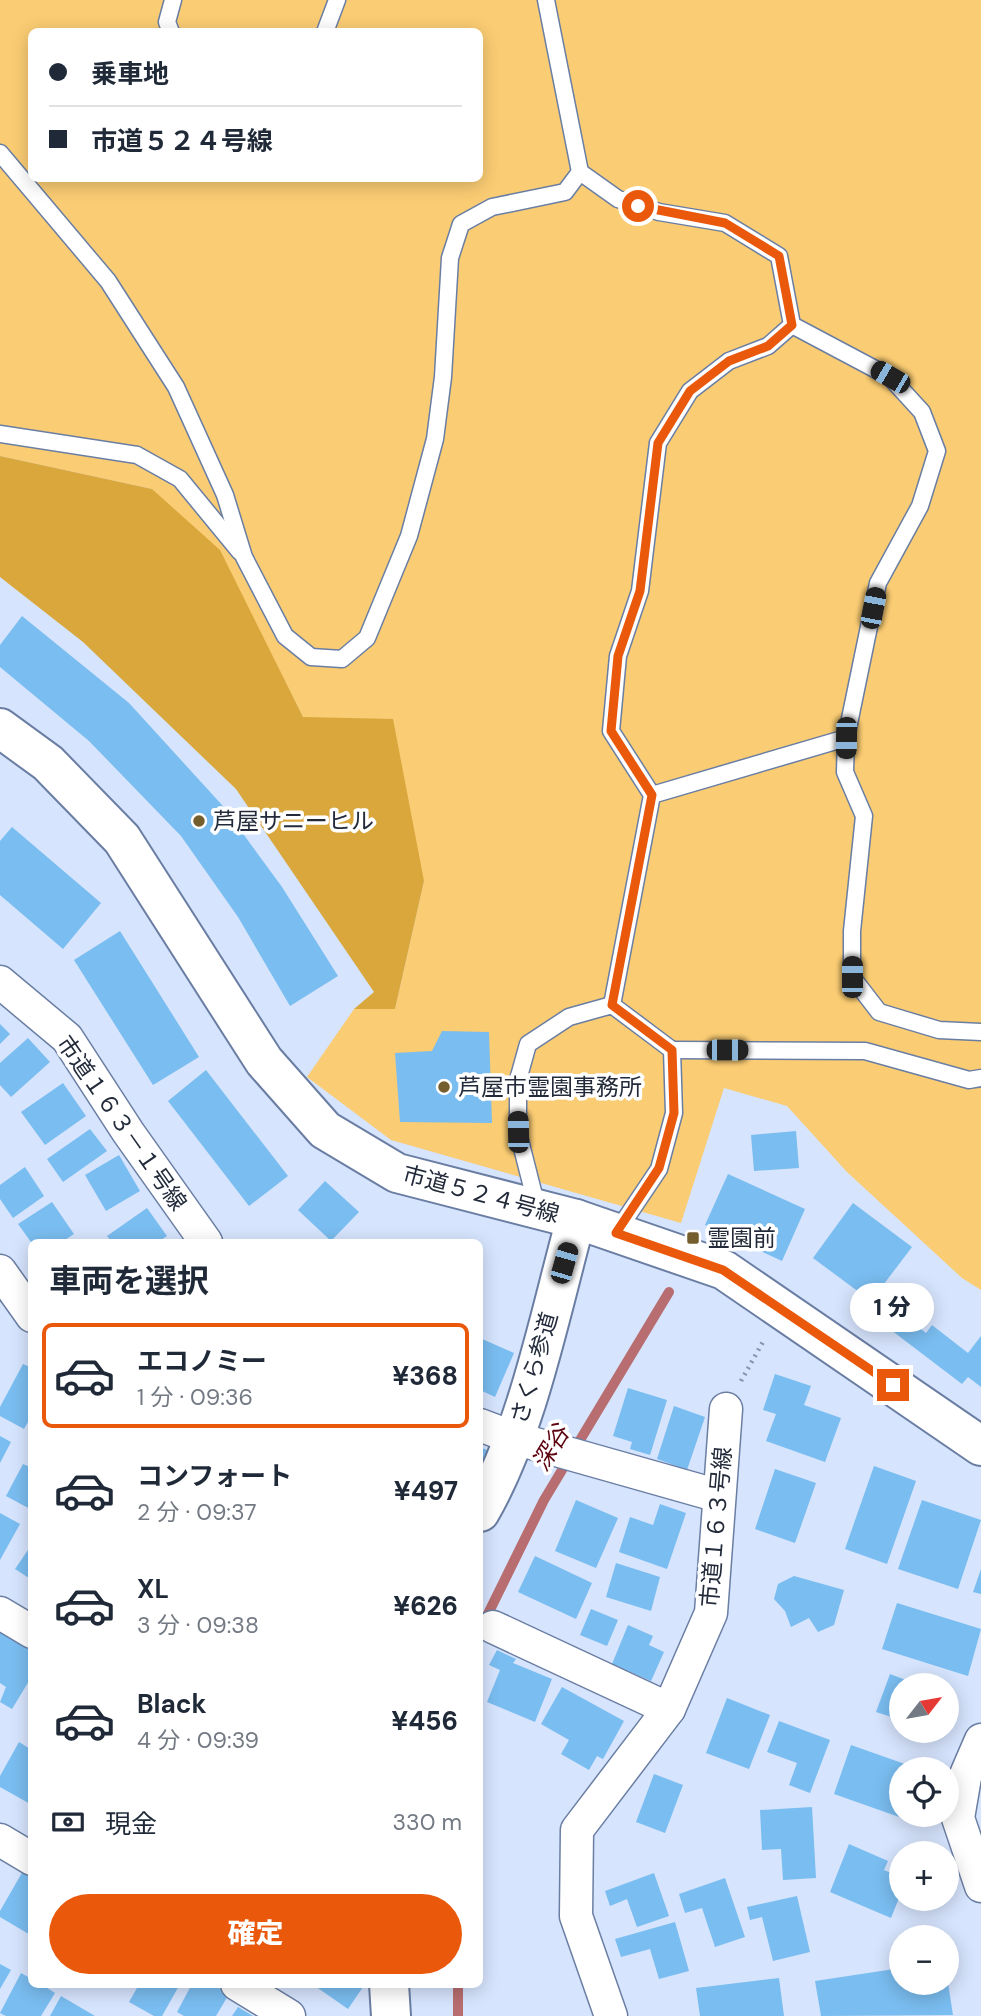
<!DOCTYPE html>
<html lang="ja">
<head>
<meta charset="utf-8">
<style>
	:root { --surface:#fff; --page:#f6f6f7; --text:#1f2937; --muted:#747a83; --line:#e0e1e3; --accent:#ea580c }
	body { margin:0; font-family:"DM Sans","Noto Sans JP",sans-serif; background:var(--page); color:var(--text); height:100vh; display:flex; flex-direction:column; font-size:26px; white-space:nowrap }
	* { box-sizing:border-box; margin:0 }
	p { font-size:23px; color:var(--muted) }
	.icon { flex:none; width:38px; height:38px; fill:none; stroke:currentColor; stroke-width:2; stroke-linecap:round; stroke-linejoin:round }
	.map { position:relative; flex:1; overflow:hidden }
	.drawer { position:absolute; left:28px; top:1239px; width:455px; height:749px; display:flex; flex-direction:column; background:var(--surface); border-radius:10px; box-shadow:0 4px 18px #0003 }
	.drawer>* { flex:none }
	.guide { position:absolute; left:28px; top:28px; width:455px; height:154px; border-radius:10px; box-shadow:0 4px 18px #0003; display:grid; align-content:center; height:154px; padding:0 21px; background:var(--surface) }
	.needle { width:46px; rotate:59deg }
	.tools { position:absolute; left:889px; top:1673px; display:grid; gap:14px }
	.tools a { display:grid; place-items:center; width:70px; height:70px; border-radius:50%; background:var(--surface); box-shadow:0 4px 18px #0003; font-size:35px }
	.end { position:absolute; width:32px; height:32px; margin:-16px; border:9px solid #ea580c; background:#fff; box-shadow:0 0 0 4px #fff }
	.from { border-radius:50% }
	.bubble { position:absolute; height:49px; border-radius:24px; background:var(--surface); box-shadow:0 4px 18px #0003; font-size:23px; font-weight:800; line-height:49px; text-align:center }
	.car { position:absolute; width:21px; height:42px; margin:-21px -10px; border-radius:9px; box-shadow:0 0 5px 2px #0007; background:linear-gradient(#222 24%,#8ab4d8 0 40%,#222 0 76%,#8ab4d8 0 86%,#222 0) }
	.guide b { display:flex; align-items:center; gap:24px; height:66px; font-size:26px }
	.guide b+b { border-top:2px solid var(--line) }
	.guide i { width:18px; height:18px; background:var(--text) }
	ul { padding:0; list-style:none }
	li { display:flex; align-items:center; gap:21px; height:105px; margin:0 14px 10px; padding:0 7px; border:4px solid transparent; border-radius:10px }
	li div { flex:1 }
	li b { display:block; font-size:26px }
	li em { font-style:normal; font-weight:800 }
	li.active { border-color:var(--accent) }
	li>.icon { width:63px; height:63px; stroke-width:1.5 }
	h2 { padding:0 21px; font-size:32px; line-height:84px }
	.pay { display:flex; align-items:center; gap:18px; height:77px; padding:0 21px; font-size:26px }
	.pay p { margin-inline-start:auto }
	.action { display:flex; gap:14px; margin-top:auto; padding:14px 21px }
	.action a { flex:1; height:80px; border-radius:42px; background:var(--accent); color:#fff; font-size:28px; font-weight:800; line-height:80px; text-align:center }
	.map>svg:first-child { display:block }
	.green { fill:#facc73; fill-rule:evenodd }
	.forest { fill:#d9a73b }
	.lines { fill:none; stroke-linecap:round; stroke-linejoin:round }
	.stream { stroke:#b86e70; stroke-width:10 }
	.building { fill:#7abdf0 }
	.service-casing { stroke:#6a7ea3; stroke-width:19 }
	.minor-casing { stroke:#6a7ea3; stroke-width:35 }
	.tertiary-casing { stroke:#6a7ea3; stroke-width:42 }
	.path { stroke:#8994a9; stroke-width:4.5; stroke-dasharray:2 5; stroke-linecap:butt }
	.service { stroke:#fff; stroke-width:16 }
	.minor { stroke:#fff; stroke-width:32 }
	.tertiary { stroke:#fff; stroke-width:38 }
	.route { stroke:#ea580c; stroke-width:9 }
	.poi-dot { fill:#755e2e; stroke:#fff; stroke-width:2.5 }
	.labels { text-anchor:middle; stroke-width:7; stroke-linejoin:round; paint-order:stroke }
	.poi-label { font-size:23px; fill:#232b3b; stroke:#fff; text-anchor:start }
	.street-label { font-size:23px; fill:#232b3b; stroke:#fff }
	.water-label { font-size:24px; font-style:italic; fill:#5d0510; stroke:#fff }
</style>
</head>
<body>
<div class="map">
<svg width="981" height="2016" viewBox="0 0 981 2016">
	<rect width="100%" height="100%" fill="#d6e4fd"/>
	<!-- green -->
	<path class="green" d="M0 0H981V1290L962 1278 847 1172 787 1106 724 1088 681 1223 391 1140 307 1077 354 1009H395L424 881 303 717 273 658 152 489 0 456ZM32 32H480V178H32Z"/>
	<!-- forest -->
	<polygon class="forest" points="0,456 152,489 220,550 303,717 393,719 424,881 395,1009 354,1009 374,992 236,789 83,642 0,577"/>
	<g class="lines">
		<!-- stream -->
		<g class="stream">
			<polyline points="483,1624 544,1500 669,1292"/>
			<polyline points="458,2016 458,1984"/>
		</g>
	</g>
	<!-- building -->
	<g class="building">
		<polygon points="22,616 129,703 222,805 282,887 338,976 290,1006 238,917 181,836 89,741 0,667 0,645"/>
		<polygon points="12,827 101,903 63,949 0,895 0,841"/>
		<polygon points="120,931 199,1057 153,1085 74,960"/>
		<polygon points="0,1024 10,1034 0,1044"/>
		<polygon points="442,1031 489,1032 492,1123 400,1122 395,1053 432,1051"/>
		<polygon points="28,1038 50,1062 11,1097 0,1085 0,1063"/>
		<polygon points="206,1070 288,1176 249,1206 168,1101"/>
		<polygon points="63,1083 86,1116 45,1145 21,1112"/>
		<polygon points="90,1129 107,1151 63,1182 47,1159"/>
		<polygon points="796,1131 799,1168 754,1171 751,1135"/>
		<polygon points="119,1155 140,1191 106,1211 85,1175"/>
		<polygon points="25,1167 44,1196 13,1218 0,1199 0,1185"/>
		<polygon points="728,1174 805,1209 782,1261 705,1225"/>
		<polygon points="325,1181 359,1212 331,1241 298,1210"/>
		<polygon points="52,1202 74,1234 62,1242 31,1242 18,1224"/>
		<polygon points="853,1203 912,1247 871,1301 813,1258"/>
		<polygon points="147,1208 167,1236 158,1242 112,1242 107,1236"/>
		<polygon points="902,1315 926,1333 932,1325 968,1353 981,1336 981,1387 968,1377 962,1384 891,1330"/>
		<polygon points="480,1338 514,1353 495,1397 480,1390"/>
		<polygon points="23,1364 32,1368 32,1415 24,1429 0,1416 0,1407"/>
		<polygon points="775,1374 811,1386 804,1405 841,1418 825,1462 766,1441 776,1414 763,1410"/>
		<polygon points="628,1388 667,1400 650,1455 630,1449 632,1442 613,1436"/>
		<polygon points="674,1406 705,1417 687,1470 657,1459"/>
		<polygon points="0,1436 11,1442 0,1463"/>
		<polygon points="480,1447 489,1451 480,1473"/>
		<polygon points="23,1464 32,1468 32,1510 6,1496"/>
		<polygon points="874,1466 916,1481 887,1564 845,1549"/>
		<polygon points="775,1469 816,1483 795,1543 755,1529"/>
		<polygon points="576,1500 618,1518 596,1568 555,1551"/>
		<polygon points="922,1500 981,1520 958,1589 898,1569"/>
		<polygon points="660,1504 686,1513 667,1569 619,1552 630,1517 653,1525"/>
		<polygon points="0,1513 20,1524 0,1560"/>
		<polygon points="32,1544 32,1580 15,1569"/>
		<polygon points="535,1556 592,1583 576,1619 518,1592"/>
		<polygon points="616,1563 660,1577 651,1611 606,1597"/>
		<polygon points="981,1569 981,1594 973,1592"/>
		<polygon points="794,1576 844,1590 834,1625 818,1632 809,1618 791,1627 785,1611 774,1599 778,1584"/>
		<polygon points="897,1603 981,1629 968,1676 882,1649"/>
		<polygon points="591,1609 618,1620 607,1646 580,1635"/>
		<polygon points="628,1625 653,1636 649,1645 664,1652 651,1681 612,1664"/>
		<polygon points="0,1632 32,1651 32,1676 12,1709 0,1702 6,1687 0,1683"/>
		<polygon points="497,1650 516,1659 513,1663 552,1679 535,1722 487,1702 500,1670 489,1665"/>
		<polygon points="890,1674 919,1685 901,1685 901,1720 876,1712"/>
		<polygon points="562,1687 624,1721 603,1759 597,1756 589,1770 561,1754 569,1740 541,1724"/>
		<polygon points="727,1698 770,1715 749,1769 706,1753"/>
		<polygon points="779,1721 830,1740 810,1793 789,1785 797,1763 767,1752"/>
		<polygon points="19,1742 32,1750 32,1805 0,1787 0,1776"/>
		<polygon points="851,1745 919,1769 901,1769 901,1815 923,1815 919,1824 834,1794"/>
		<polygon points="654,1774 683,1785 665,1833 636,1822"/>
		<polygon points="812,1807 816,1878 783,1880 781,1849 762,1850 760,1810"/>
		<polygon points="849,1844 888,1861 884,1870 901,1877 901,1893 891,1918 830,1892"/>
		<polygon points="23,1871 32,1876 32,1936 0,1917 0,1911"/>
		<polygon points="654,1873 669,1916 637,1927 627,1899 610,1906 605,1891"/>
		<polygon points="725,1878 745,1937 715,1947 702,1908 685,1913 679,1894"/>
		<polygon points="797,1896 810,1952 773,1961 762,1917 750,1920 747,1907"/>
		<polygon points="675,1922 689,1971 659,1979 650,1949 621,1957 615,1939"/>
		<polygon points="0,1964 11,1970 0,1989"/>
		<polygon points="901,1968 901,1983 948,1983 953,2015 821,2016 815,1981"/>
		<polygon points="21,1973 32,1979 32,1984 41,1984 55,1993 41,2016 6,2016 0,2013"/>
		<polygon points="779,1978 784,2016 700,2016 696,1988"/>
		<polygon points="131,1984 180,1984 162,2016 154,2016 129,2002 137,1988"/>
		<polygon points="192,1984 212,1984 229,1994 216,2016 184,2016 177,2012"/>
		<polygon points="312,1984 365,1984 348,2009"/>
		<polygon points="61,1996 95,2016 50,2016"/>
		<polygon points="238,2007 253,2016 232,2016"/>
	</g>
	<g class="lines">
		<!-- service casing -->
		<g class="service-casing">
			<g id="service">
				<polyline points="546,0 580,172 618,199 659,212 725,223 779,256 792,325 768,346 729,361 690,391 658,443 640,591 618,656 611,731 652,795 612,1005"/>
				<polyline points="171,32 167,22 173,0"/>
				<polyline points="325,32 337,0"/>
				<polyline points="0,153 108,281 176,387 225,495 244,557 285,636 311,657 342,659 367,638 409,536 435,439 443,377 450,258 461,224 492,207 565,192 580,172"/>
				<polyline points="792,325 890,377 922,412 937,451 920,506 878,583 846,738 845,772 864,816 852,931 852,977 879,1012 939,1030 981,1032"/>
				<polyline points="0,434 137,455 180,479 240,552"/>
				<polyline points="652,795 846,738"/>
				<polyline points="672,1050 865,1051 969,1080 981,1078"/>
				<polyline points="537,1207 518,1132 518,1080 528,1044 569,1017 612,1005 672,1050 674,1113 659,1169 616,1233"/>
			</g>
		</g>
		<!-- minor casing -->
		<g class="minor-casing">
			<g id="minor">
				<polyline points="0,982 67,1038 128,1132 206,1242"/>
				<polyline points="0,1271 32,1316"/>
				<polyline points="480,1425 514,1438 719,1496"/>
				<polyline points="0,1613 32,1632"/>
				<polyline points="493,1627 669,1709"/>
				<polyline points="981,1740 965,1777 958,1818 981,1886"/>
				<polyline points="0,1840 32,1859"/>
				<polyline points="237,1984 289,2016"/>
				<polyline points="611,2016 576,1916 577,1830 669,1709 711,1613 726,1409"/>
			</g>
		</g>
		<!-- tertiary casing -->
		<g class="tertiary-casing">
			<g id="tertiary">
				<polyline points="0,728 48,763 122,839 264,1061 325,1130 397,1173 576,1219 724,1270 981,1446"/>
				<path d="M480 1512C528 1429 550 1313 576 1219"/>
				<polyline points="389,1984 391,2016"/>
			</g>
		</g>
		<!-- path -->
		<polyline class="path" points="741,1381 764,1340"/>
		<!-- service -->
		<use href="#service" class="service"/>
		<!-- minor -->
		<use href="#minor" class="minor"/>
		<!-- tertiary -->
		<use href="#tertiary" class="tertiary"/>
	</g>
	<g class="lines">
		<!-- route -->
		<polyline class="route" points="638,206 725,223 779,256 792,325 768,346 729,361 690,391 658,443 640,591 618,656 611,731 652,795 612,1005 672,1050 674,1113 659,1168 616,1233 723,1270 893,1385"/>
	</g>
	<!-- markers -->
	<g class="poi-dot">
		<circle cx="199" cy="821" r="7"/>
		<circle cx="444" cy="1087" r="7"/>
		<rect x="686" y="1231" width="14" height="14" rx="3.5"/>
	</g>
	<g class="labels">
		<!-- poi labels -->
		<g class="poi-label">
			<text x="213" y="829">芦屋サニーヒル</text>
			<text x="458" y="1095">芦屋市霊園事務所</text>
			<text x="707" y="1246">霊園前</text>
		</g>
		<!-- street labels -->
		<g class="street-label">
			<text transform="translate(122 1123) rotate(55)" y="8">市道１６３－１号線</text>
			<text transform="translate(481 1194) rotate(15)" y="8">市道５２４号線</text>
			<text transform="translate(534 1368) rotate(-74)" y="8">さくら参道</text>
			<text transform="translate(716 1527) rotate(-85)" y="8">市道１６３号線</text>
		</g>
		<!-- water labels -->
		<g class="water-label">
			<text transform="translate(551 1448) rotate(-59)" y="8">深谷</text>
		</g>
	</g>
</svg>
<div class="tools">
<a><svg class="needle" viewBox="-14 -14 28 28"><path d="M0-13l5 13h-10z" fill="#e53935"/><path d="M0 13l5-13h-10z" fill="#747a83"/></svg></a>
<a><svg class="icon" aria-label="locate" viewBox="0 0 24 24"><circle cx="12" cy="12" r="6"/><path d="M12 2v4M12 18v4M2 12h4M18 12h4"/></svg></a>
<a>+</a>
<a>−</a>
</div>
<i class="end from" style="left:638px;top:206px"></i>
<i class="end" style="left:893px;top:1385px"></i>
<div class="bubble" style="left:850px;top:1283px;width:84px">1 分</div>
<i class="car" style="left:890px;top:377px;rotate:300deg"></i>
<i class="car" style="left:873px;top:608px;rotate:11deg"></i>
<i class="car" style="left:846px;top:738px;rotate:181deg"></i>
<i class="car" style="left:852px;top:977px;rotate:0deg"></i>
<i class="car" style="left:727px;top:1050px;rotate:90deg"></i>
<i class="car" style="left:518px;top:1132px;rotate:359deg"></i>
<i class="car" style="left:564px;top:1263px;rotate:16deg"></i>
<div class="guide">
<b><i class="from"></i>乗車地</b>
<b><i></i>市道５２４号線</b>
</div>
<section class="drawer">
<h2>車両を選択</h2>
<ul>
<li class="active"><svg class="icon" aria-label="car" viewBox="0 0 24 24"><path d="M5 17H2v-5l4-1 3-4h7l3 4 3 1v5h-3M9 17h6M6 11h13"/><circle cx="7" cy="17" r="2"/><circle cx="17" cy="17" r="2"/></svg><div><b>エコノミー</b><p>1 分 · 09:36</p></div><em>¥368</em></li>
<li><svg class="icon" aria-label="car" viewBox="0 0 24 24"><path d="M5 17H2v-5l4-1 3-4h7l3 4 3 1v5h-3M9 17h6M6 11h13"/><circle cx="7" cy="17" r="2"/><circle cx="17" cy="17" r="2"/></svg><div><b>コンフォート</b><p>2 分 · 09:37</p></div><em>¥497</em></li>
<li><svg class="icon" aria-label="car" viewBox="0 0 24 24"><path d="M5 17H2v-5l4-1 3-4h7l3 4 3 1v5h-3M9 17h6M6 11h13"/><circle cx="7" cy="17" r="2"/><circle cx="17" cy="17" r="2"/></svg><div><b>XL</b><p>3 分 · 09:38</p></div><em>¥626</em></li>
<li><svg class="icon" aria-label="car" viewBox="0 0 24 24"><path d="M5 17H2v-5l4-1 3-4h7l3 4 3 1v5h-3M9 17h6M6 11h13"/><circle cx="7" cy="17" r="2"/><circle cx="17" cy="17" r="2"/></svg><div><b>Black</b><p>4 分 · 09:39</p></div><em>¥456</em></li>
</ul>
<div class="pay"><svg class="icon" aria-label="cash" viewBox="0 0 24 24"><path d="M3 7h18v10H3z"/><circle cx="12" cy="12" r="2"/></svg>現金<p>330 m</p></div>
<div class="action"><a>確定</a></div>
</section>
</div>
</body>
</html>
